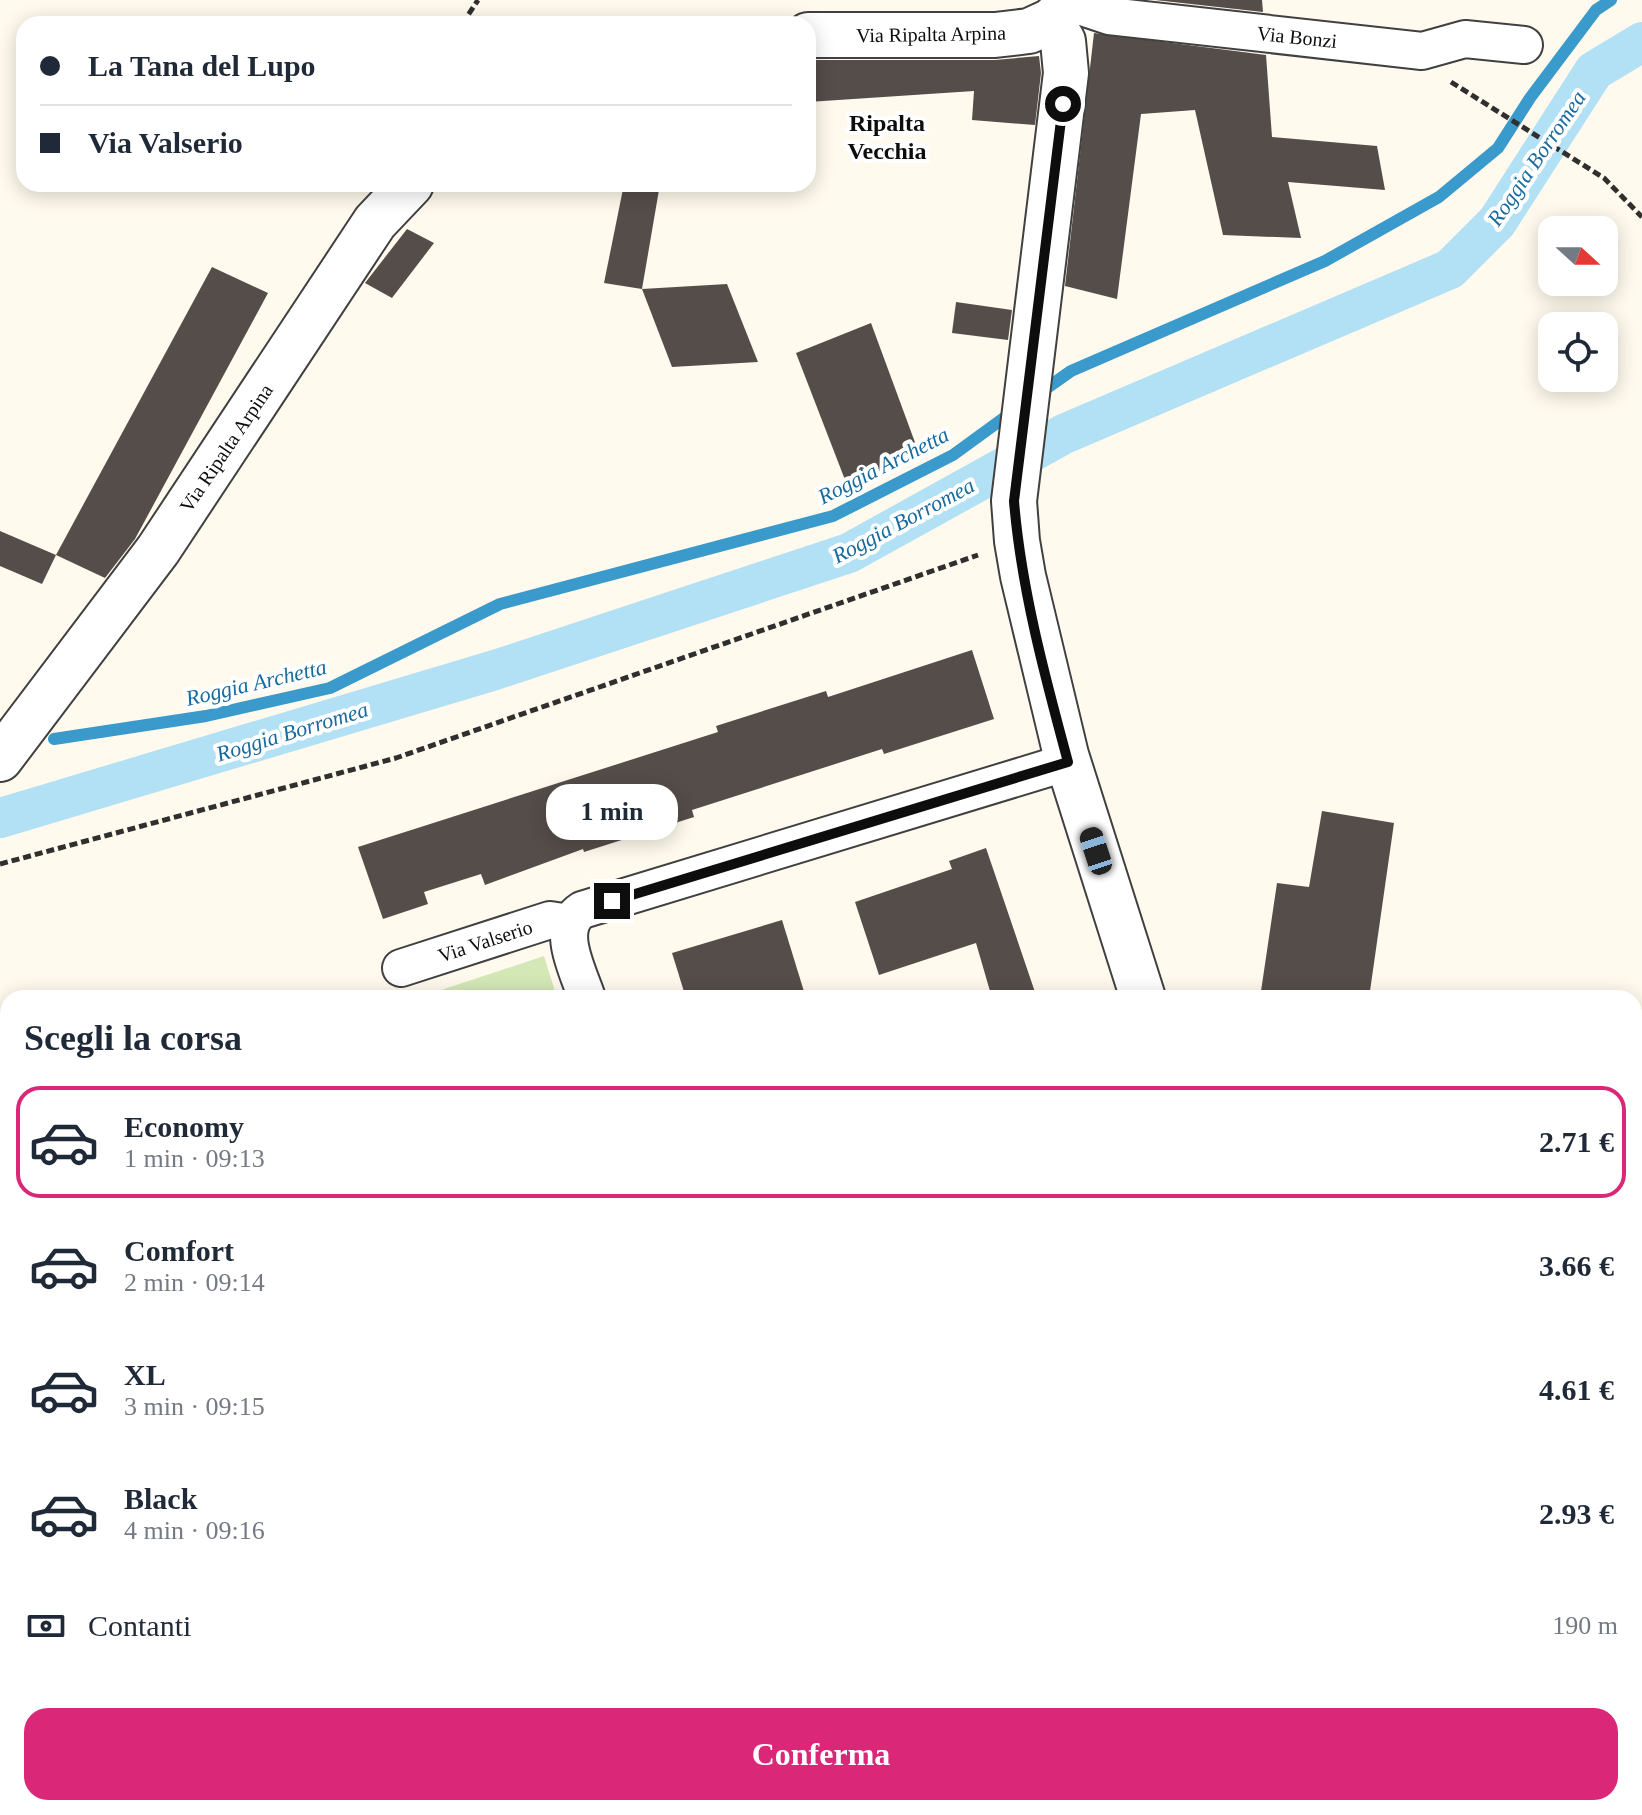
<!DOCTYPE html>
<html lang="it">
<head>
<meta charset="utf-8">
<style>
	:root { --surface:#fff; --page:#f2f2f3; --text:#1f2937; --muted:#747a83; --line:#e0e1e3; --accent:#db2777 }
	body { margin:0; font-family:"Times New Roman",serif; background:var(--page); color:var(--text); height:100vh; display:flex; flex-direction:column; font-size:30px; white-space:nowrap }
	* { box-sizing:border-box; margin:0 }
	p { font-size:26px; color:var(--muted) }
	.icon { flex:none; width:44px; height:44px; fill:none; stroke:currentColor; stroke-width:2; stroke-linecap:round; stroke-linejoin:round }
	.map { position:relative; flex:1; overflow:hidden }
	.drawer { position:absolute; left:0px; top:990px; width:1642px; height:826px; display:flex; flex-direction:column; background:var(--surface); border-radius:24px 24px 0 0; box-shadow:0 4px 20px #0003 }
	.drawer>* { flex:none }
	.banner { position:absolute; left:16px; top:16px; width:800px; height:176px; border-radius:24px; box-shadow:0 4px 20px #0003; display:grid; align-content:center; height:176px; padding:0 24px; background:var(--surface) }
	.needle { width:52px; rotate:111deg }
	.fabs { position:absolute; left:1538px; top:216px; display:grid; gap:16px }
	.fabs a { display:grid; place-items:center; width:80px; height:80px; border-radius:16px; background:var(--surface); box-shadow:0 4px 20px #0003; font-size:40px }
	.end { position:absolute; width:36px; height:36px; margin:-18px; border:10px solid #0d0d0d; background:#fff; box-shadow:0 0 0 4px #fff }
	.from { border-radius:50% }
	.bubble { position:absolute; height:56px; border-radius:24px; background:var(--surface); box-shadow:0 4px 20px #0003; font-size:26px; font-weight:800; line-height:56px; text-align:center }
	.car { position:absolute; width:24px; height:48px; margin:-24px -12px; border-radius:10px; box-shadow:0 0 6px 2px #0007; background:linear-gradient(#222 24%,#8ab4d8 0 40%,#222 0 76%,#8ab4d8 0 86%,#222 0) }
	.banner b { display:flex; align-items:center; gap:28px; height:76px; font-size:30px }
	.banner b+b { border-top:2px solid var(--line) }
	.banner i { width:20px; height:20px; background:var(--text) }
	ul { padding:0; list-style:none }
	li { display:flex; align-items:center; gap:24px; height:112px; margin:0 16px 12px; padding:0 8px; border:4px solid transparent; border-radius:24px }
	li div { flex:1 }
	li b { display:block; font-size:30px }
	li em { font-style:normal; font-weight:800 }
	li.current { border-color:var(--accent) }
	li>.icon { width:72px; height:72px; stroke-width:1.5 }
	h2 { padding:0 24px; font-size:36px; line-height:96px }
	.pay { display:flex; align-items:center; gap:20px; height:88px; padding:0 24px; font-size:30px }
	.pay p { margin-inline-start:auto }
	.primary-button { display:flex; gap:16px; margin-top:auto; padding:16px 24px }
	.primary-button a { flex:1; height:92px; border-radius:24px; background:var(--accent); color:#fff; font-size:32px; font-weight:800; line-height:92px; text-align:center }
	.map>svg:first-child { display:block }
	.green { fill:#d4e8b7 }
	.lines { fill:none; stroke-linecap:round; stroke-linejoin:round }
	.stream { stroke:#3a9acb; stroke-width:12 }
	.canal { stroke:#b2e0f5; stroke-width:40 }
	.building { fill:#554d49 }
	.minor-casing { stroke:#404040; stroke-width:40 }
	.tertiary-casing { stroke:#404040; stroke-width:48 }
	.path { stroke:#2f2f2f; stroke-width:5; stroke-dasharray:8 4; stroke-linecap:butt }
	.minor { stroke:#fff; stroke-width:36 }
	.tertiary { stroke:#fff; stroke-width:44 }
	.route { stroke:#0d0d0d; stroke-width:10 }
	.labels { text-anchor:middle; stroke-width:8; stroke-linejoin:round; paint-order:stroke }
	.street-label { font-size:20px; fill:#0d0d0d; stroke:#fff }
	.water-label { font-size:22px; font-style:italic; fill:#186b9d; stroke:#fff }
	.quarter-label { font-size:24px; font-weight:bold; fill:#0d0d0d; stroke:#fff }
</style>
</head>
<body>
<div class="map">
<svg width="1642" height="1815" viewBox="0 0 1642 1815">
	<rect width="100%" height="100%" fill="#fffaed"/>
	<!-- green -->
	<polygon class="green" points="544,956 557,998 417,998"/>
	<g class="lines">
		<!-- stream -->
		<g class="stream">
			<polyline points="1037,395 1071,371 1325,261 1439,197 1498,148 1530,98 1596,10 1611,0"/>
			<polyline points="54,739 206,716 330,688 500,604 833,516 953,455 1012,412"/>
			<polyline points="1634,1086 1642,1086"/>
		</g>
		<!-- canal -->
		<polyline class="canal" points="0,818 495,670 849,553 1064,434 1450,269 1497,222 1594,71 1642,42"/>
	</g>
	<!-- building -->
	<g class="building">
		<polygon points="1155,0 1262,0 1263,12"/>
		<polygon points="1094,33 1266,55 1272,137 1377,146 1385,190 1288,182 1301,238 1223,235 1195,110 1141,114 1117,299 1065,286"/>
		<polygon points="1039,56 1041,73 1035,125 972,120 974,91 808,102 808,60 995,60"/>
		<polygon points="624,184 660,184 642,289 604,283"/>
		<polygon points="407,229 434,243 392,298 365,283"/>
		<polygon points="212,267 268,293 135,539 105,578 56,555"/>
		<polygon points="727,284 758,362 672,367 642,289"/>
		<polygon points="956,302 1012,310 1008,340 952,333"/>
		<polygon points="871,323 920,456 847,485 796,353"/>
		<polygon points="0,531 56,555 42,584 0,566"/>
		<polygon points="972,650 994,719 884,754 882,749 692,810 694,817 584,852 583,849 485,885 481,874 424,892 428,904 383,919 358,847 718,732 716,726 826,691 828,697"/>
		<polygon points="1322,811 1394,823 1369,998 1260,998 1277,883 1309,887"/>
		<polygon points="986,848 1037,998 992,998 976,943 879,975 855,902 952,869 949,861"/>
		<polygon points="782,920 806,998 686,998 672,953"/>
	</g>
	<g class="lines">
		<!-- minor casing -->
		<g class="minor-casing">
			<g id="minor">
				<polyline points="1070,3 1109,16 1422,51 1465,39 1524,45"/>
				<polyline points="401,968 550,920 570,923"/>
				<path d="M587 998C579 973 554 928 582 910L1068 762"/>
			</g>
		</g>
		<!-- tertiary casing -->
		<g class="tertiary-casing">
			<g id="tertiary">
				<polyline points="1051,21 1063,41 1066,73 1014,501 1017,541 1023,576 1066,755 1143,998"/>
				<polyline points="808,35 995,35 1029,31 1051,21 1071,2"/>
				<polyline points="0,759 158,550 375,222 411,184"/>
				<polyline points="1482,1808 1485,1815"/>
			</g>
		</g>
		<!-- path -->
		<g class="path">
			<polyline points="462,24 478,0"/>
			<polyline points="1451,82 1604,178 1642,217"/>
			<polyline points="0,864 396,758 978,555"/>
		</g>
		<!-- minor -->
		<use href="#minor" class="minor"/>
		<!-- tertiary -->
		<use href="#tertiary" class="tertiary"/>
	</g>
	<g class="lines">
		<!-- route -->
		<path class="route" d="M612 901 1068 762C1045 677 1021 588 1014 501L1063 104"/>
	</g>
	<g class="labels">
		<!-- street labels -->
		<g class="street-label">
			<text transform="translate(931 34) rotate(-1)" y="7">Via Ripalta Arpina</text>
			<text transform="translate(1297 37) rotate(6)" y="7">Via Bonzi</text>
			<text transform="translate(226 448) rotate(-56)" y="7">Via Ripalta Arpina</text>
			<text transform="translate(485 941) rotate(-18)" y="7">Via Valserio</text>
		</g>
		<!-- water labels -->
		<g class="water-label">
			<text transform="translate(1536 158) rotate(-56)" y="8">Roggia Borromea</text>
			<text transform="translate(883 465) rotate(-27)" y="8">Roggia Archetta</text>
			<text transform="translate(903 520) rotate(-28)" y="8">Roggia Borromea</text>
			<text transform="translate(256 682) rotate(-13)" y="8">Roggia Archetta</text>
			<text transform="translate(292 731) rotate(-17)" y="8">Roggia Borromea</text>
		</g>
		<!-- quarter labels -->
		<g class="quarter-label">
			<text x="887" y="131">Ripalta<tspan x="887" dy="28">Vecchia</tspan></text>
		</g>
	</g>
</svg>
<div class="fabs">
<a><svg class="needle" viewBox="-14 -14 28 28"><path d="M0-13l5 13h-10z" fill="#e53935"/><path d="M0 13l5-13h-10z" fill="#747a83"/></svg></a>
<a><svg class="icon" aria-label="locate" viewBox="0 0 24 24"><circle cx="12" cy="12" r="6"/><path d="M12 2v4M12 18v4M2 12h4M18 12h4"/></svg></a>
</div>
<i class="end from" style="left:1063px;top:104px"></i>
<i class="end" style="left:612px;top:901px"></i>
<div class="bubble" style="left:546px;top:784px;width:132px">1 min</div>
<i class="car" style="left:1096px;top:851px;rotate:342deg"></i>
<div class="banner">
<b><i class="from"></i>La Tana del Lupo</b>
<b><i></i>Via Valserio</b>
</div>
<section class="drawer">
<h2>Scegli la corsa</h2>
<ul>
<li class="current"><svg class="icon" aria-label="car" viewBox="0 0 24 24"><path d="M5 17H2v-5l4-1 3-4h7l3 4 3 1v5h-3M9 17h6M6 11h13"/><circle cx="7" cy="17" r="2"/><circle cx="17" cy="17" r="2"/></svg><div><b>Economy</b><p>1 min · 09:13</p></div><em>2.71 €</em></li>
<li><svg class="icon" aria-label="car" viewBox="0 0 24 24"><path d="M5 17H2v-5l4-1 3-4h7l3 4 3 1v5h-3M9 17h6M6 11h13"/><circle cx="7" cy="17" r="2"/><circle cx="17" cy="17" r="2"/></svg><div><b>Comfort</b><p>2 min · 09:14</p></div><em>3.66 €</em></li>
<li><svg class="icon" aria-label="car" viewBox="0 0 24 24"><path d="M5 17H2v-5l4-1 3-4h7l3 4 3 1v5h-3M9 17h6M6 11h13"/><circle cx="7" cy="17" r="2"/><circle cx="17" cy="17" r="2"/></svg><div><b>XL</b><p>3 min · 09:15</p></div><em>4.61 €</em></li>
<li><svg class="icon" aria-label="car" viewBox="0 0 24 24"><path d="M5 17H2v-5l4-1 3-4h7l3 4 3 1v5h-3M9 17h6M6 11h13"/><circle cx="7" cy="17" r="2"/><circle cx="17" cy="17" r="2"/></svg><div><b>Black</b><p>4 min · 09:16</p></div><em>2.93 €</em></li>
</ul>
<div class="pay"><svg class="icon" aria-label="cash" viewBox="0 0 24 24"><path d="M3 7h18v10H3z"/><circle cx="12" cy="12" r="2"/></svg>Contanti<p>190 m</p></div>
<div class="primary-button"><a>Conferma</a></div>
</section>
</div>
</body>
</html>
